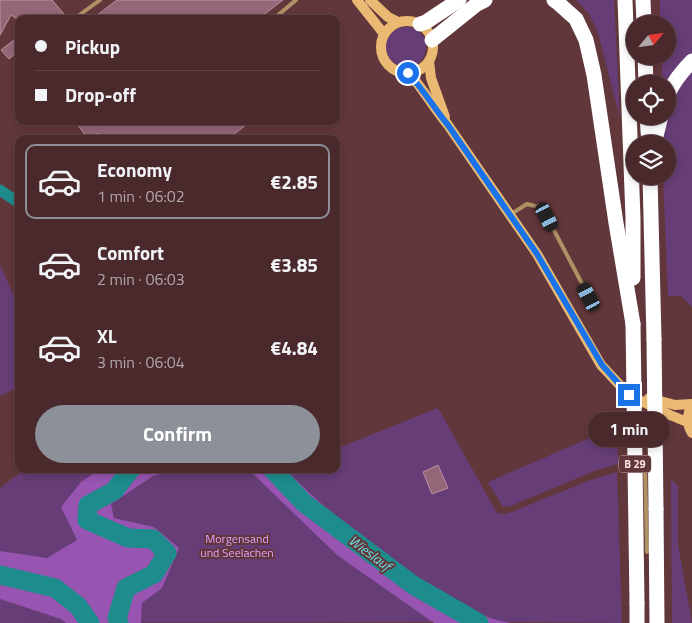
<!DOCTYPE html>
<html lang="en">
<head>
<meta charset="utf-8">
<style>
	:root { --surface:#4a292c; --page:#513134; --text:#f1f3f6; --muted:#b2a6a9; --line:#614548; --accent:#8c9099 }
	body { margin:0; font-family:"Titillium Web",sans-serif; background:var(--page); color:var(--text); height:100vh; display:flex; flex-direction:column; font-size:19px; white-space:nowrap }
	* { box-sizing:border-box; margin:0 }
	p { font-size:16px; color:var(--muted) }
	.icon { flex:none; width:28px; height:28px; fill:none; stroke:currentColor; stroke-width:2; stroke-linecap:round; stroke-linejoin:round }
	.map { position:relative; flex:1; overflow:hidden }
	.drawer { position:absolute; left:15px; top:135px; width:325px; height:338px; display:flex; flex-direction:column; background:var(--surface); border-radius:10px; box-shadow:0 2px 8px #0003,0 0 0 1px var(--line) }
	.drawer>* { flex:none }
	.hud { position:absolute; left:15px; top:15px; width:325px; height:110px; border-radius:10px; box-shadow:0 2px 8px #0003,0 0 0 1px var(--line); display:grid; align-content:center; height:110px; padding:0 20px; background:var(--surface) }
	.needle { width:32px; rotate:61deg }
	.controls { position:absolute; left:626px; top:15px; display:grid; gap:10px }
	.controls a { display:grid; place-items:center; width:50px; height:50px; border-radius:50%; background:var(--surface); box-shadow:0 2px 8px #0003,0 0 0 1px var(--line); font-size:25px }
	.end { position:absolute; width:22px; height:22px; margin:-11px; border:6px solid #1a73e8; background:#fff; box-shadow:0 0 0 2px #fff }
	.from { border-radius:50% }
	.bubble { position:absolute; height:35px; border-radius:18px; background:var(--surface); box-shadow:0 2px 8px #0003,0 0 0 1px var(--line); font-size:16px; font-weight:700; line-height:35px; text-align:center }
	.car { position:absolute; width:15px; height:30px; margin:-15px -8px; border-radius:6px; box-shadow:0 0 4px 1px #0007; background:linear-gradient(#222 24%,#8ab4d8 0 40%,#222 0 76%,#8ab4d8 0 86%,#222 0) }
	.hud b { display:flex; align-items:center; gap:18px; height:48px; font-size:19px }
	.hud b+b { border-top:1px solid var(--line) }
	.hud i { width:12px; height:12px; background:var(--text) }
	ul { padding:9px 0 0; list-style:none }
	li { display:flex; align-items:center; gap:15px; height:75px; margin:0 10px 8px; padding:0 10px; border:2px solid transparent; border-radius:10px }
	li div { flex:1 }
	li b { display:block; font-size:19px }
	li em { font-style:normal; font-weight:700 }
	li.selected { border-color:var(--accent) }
	li>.icon { width:45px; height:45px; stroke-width:1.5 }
	.action { display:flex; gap:10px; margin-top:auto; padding:10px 20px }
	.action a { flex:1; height:58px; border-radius:30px; background:var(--accent); color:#fff; font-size:20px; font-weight:700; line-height:58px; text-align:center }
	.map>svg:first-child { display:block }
	.green { fill:#663d76 }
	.forest { fill:#9754b1 }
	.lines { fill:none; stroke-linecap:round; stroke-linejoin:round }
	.canal { stroke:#1e8b8c; stroke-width:11 }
	.river { stroke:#1e8b8c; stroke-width:19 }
	.building { fill:#946778; stroke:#bf90a1 }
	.lane { stroke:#af9166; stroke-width:4 }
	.secondary { stroke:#eaba74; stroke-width:10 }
	.highway { stroke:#fff; stroke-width:15 }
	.highway-bridge { stroke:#fff; stroke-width:15 }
	.route { stroke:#1a73e8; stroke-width:6 }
	.labels { text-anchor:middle; stroke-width:4; stroke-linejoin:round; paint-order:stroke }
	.shield { fill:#62373b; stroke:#ceaeb0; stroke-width:1 }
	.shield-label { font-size:11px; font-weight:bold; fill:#fce1e2 }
	.park-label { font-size:12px; fill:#e3a0ff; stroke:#62373b }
	.water-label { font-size:14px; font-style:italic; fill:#67e3e3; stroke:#62373b }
</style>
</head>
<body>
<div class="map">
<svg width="692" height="623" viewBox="0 0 692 623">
	<rect width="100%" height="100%" fill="#62373b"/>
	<!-- green -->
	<g class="green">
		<polygon points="576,0 614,0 620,118 598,33 589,14"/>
		<polygon points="660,0 692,0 692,56 667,84 662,84 662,56 668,56 668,24 660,24"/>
		<circle cx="406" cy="47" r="20"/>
		<path d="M692 70V307L681 296H668L663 176H668V144H663C664 112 674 94 692 70Z"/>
		<polygon points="0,265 19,306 19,387 0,396"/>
		<polygon points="438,408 497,513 503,514 509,513 588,481 617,472 622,623 502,622 0,623 0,488 25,469 336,469 336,449"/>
		<polygon points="613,428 617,431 618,464 594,471 511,506 504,507 501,504 488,482"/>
		<polygon points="671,479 678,486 678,544 692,623 672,623"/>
	</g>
	<!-- forest -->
	<g class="forest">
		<polygon points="100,469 181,469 153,476 111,504 114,518 154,527 179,548 162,588 142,603 141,623 66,623 61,619 0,599 0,551 47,558 77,540 61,507 81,482"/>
		<path d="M248 469H288L286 470C331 515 381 557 435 590 459 605 483 619 512 623H434L337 555Z"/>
	</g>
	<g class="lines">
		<!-- canal -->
		<polyline class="canal" points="0,190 19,203"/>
		<!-- river -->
		<g class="river">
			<polyline points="272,469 304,503 413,585 479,623"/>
			<polyline points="0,575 55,588 78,606 90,623"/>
			<polyline points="119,623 117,618 126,588 154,574 167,553 153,539 128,538 87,520 88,505 114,491 131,469"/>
		</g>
	</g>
	<!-- building -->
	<g class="building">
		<polygon points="0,0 52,0 64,14 58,19 17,19 11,15 0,35"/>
		<polygon points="117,0 283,0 258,19 92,19"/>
		<polygon points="19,36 19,51 9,59 1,50"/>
		<polygon points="75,121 251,121 228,139 102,139 98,133 91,139 88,139"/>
		<polygon points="438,465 448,488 432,494 423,472"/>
	</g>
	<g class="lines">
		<!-- lane -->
		<g class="lane">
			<polyline points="74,19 100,0"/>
			<polyline points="278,19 277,16 296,0"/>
			<polyline points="18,59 19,58"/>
			<polyline points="511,214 527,204 539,207 547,217 589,297"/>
			<polyline points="645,463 647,552"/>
		</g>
		<!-- secondary -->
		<g class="secondary">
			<polyline points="357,0 384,34"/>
			<polyline points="370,0 388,17 398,22"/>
			<circle cx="407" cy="47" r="26"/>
			<polyline points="429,61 431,78 445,117"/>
			<path d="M409 73C423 89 434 108 448 125L537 254 601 365 629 395 670 415 687 422"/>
			<polyline points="649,398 675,405 692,404"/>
			<path d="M692 404C687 414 686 423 692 433"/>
		</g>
		<!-- highway -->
		<g class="highway">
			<polyline points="554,0 557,2 576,19 586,40 594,75 616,223 633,324"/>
			<polyline points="625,0 633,218 633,278"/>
			<polyline points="643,0 644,24"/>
			<polyline points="420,24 426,22 459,0"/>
			<polyline points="432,40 477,4 485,0"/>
			<polyline points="645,56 646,84"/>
			<path d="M668 94C674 81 682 71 692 61"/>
			<polyline points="647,116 649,144"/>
			<polyline points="654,144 661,116"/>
			<polyline points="650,176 654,339"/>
			<polyline points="656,509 657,623"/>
			<polyline points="637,603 637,623"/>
		</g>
		<!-- highway-bridge -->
		<g class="highway-bridge">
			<polyline points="633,324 637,603"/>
			<polyline points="654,339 656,509"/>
		</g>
	</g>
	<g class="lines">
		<!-- route -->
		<path class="route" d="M408 73C423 89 434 108 448 125L537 254 602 365 629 395"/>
	</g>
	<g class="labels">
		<!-- shield labels -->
		<rect class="shield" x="619" y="455.5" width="32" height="17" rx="4"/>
		<g class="shield-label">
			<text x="635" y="468">B 29</text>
		</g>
		<!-- park labels -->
		<g class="park-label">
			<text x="237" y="543">Morgensand<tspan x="237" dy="14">und Seelachen</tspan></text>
		</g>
		<!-- water labels -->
		<g class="water-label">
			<text transform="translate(370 553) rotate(37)" y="5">Wieslauf</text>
		</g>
	</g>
</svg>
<div class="controls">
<a><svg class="needle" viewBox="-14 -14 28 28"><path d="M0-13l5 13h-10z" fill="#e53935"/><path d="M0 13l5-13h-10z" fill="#b2a6a9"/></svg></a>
<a><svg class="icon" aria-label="locate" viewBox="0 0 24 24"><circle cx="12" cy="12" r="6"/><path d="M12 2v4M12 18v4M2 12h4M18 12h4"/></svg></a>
<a><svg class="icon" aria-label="layers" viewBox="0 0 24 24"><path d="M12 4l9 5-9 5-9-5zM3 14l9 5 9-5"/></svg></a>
</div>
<i class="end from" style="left:408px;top:73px"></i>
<i class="end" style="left:629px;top:395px"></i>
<div class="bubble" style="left:588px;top:412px;width:82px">1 min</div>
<i class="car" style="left:547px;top:217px;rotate:152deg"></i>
<i class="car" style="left:589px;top:297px;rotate:332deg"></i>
<div class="hud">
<b><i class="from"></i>Pickup</b>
<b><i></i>Drop-off</b>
</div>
<section class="drawer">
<ul>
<li class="selected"><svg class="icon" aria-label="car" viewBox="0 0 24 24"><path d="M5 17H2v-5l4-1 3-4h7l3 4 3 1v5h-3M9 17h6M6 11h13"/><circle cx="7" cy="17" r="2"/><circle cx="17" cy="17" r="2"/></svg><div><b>Economy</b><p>1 min · 06:02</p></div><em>€2.85</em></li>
<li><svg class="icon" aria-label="car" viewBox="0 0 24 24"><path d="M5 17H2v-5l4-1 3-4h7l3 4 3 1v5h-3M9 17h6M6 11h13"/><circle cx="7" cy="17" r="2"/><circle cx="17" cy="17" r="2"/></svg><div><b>Comfort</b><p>2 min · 06:03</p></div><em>€3.85</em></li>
<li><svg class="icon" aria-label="car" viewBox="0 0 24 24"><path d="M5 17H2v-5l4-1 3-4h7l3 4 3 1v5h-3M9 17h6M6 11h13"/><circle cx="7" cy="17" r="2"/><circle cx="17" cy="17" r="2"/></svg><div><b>XL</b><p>3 min · 06:04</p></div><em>€4.84</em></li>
</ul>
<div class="action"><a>Confirm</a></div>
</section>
</div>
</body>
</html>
